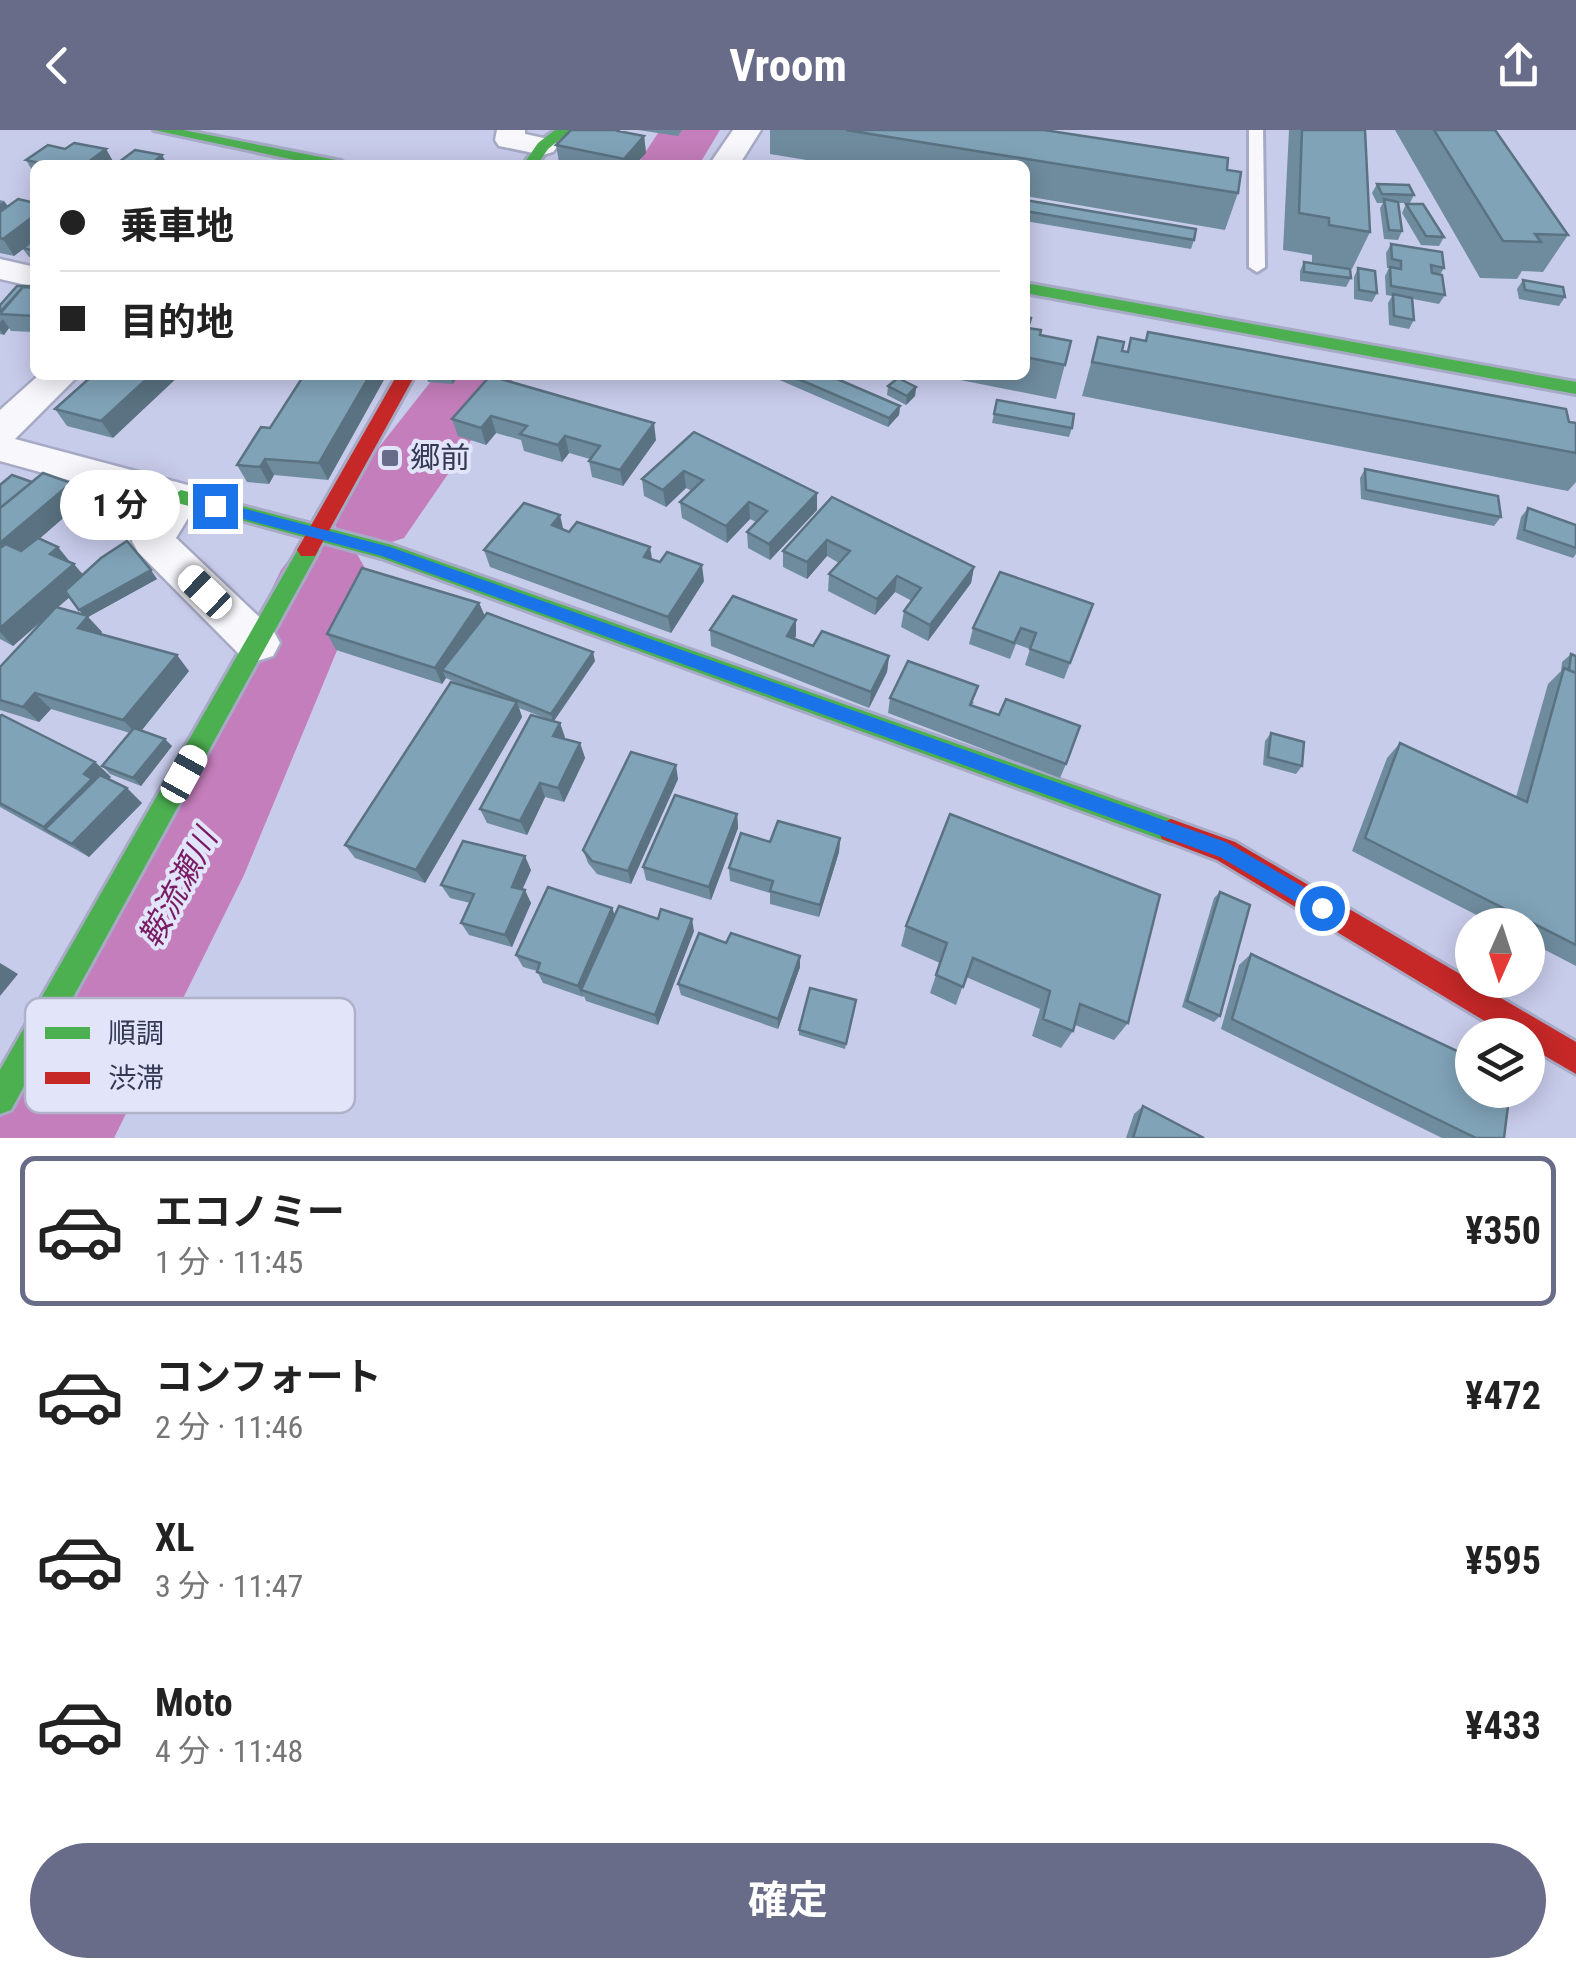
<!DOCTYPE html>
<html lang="ja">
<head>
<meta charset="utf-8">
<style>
	:root { --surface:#fff; --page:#f6f6f6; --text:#222; --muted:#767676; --line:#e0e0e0; --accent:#686c89 }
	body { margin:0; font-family:"Roboto Condensed","Noto Sans JP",sans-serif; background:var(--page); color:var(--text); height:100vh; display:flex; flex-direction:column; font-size:38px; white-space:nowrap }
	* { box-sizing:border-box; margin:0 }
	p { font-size:32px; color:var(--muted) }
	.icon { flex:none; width:55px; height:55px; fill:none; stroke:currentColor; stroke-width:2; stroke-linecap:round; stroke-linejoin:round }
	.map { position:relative; height:1008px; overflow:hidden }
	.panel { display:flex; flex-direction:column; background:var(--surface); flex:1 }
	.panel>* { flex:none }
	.hud { position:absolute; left:30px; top:30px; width:1000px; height:220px; border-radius:15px; box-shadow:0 5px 25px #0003; display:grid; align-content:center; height:220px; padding:0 30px; background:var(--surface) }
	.needle { width:65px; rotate:183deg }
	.fabs { position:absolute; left:1455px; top:778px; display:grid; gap:20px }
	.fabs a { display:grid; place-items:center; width:90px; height:90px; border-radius:50%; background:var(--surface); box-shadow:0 5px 25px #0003; font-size:50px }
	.end { position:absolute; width:45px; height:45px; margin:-22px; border:12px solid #1a73e8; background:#fff; box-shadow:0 0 0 5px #fff }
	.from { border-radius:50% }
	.bubble { position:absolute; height:70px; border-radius:35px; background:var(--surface); box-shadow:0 5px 25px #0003; font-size:32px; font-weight:700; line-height:70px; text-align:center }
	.car { position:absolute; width:30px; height:60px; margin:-30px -15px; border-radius:12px; box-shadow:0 0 8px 2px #0007; background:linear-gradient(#fff 24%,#345 0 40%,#fff 0 76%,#345 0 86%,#fff 0) }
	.hud b { display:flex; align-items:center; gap:35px; height:95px; font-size:38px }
	.hud b+b { border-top:2px solid var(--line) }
	.hud i { width:25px; height:25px; background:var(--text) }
	ul { padding:18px 0 0; list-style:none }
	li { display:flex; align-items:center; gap:30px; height:150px; margin:0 20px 15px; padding:0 10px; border:5px solid transparent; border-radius:15px }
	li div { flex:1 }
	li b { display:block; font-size:38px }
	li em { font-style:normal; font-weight:700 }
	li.active { border-color:var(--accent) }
	li>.icon { width:90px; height:90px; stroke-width:1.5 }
	.button { display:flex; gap:20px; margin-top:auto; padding:20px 30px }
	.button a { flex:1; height:115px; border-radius:60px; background:var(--accent); color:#fff; font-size:40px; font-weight:700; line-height:115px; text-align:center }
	header { display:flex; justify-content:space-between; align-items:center; height:130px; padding:0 30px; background:var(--accent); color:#fff; font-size:45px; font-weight:700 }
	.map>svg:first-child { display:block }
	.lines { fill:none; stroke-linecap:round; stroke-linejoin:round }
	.river { fill:#c47ebb; fill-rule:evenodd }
	.lane-casing { stroke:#a7aac5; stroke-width:6 }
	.street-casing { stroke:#a7aac5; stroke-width:5 }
	.fast-casing { stroke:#a7aac5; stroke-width:6 }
	.jam-casing { stroke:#a7aac5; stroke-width:6 }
	.lane { fill:#f7f7fc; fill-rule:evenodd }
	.street { fill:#f7f7fc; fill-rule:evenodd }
	.fast { fill:#4caf50; fill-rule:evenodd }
	.jam { fill:#c62828; fill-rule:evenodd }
	.wall { fill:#6f8c9e; fill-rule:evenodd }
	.shaded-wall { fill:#5a7281 }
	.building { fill:#81a3b8; stroke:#5a7281; stroke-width:2.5 }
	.route { fill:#1a73e8 }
	.poi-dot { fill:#686c89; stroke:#e2e5fa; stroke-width:4 }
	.labels { text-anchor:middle; stroke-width:8; stroke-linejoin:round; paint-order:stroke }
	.poi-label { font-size:30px; fill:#353854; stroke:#e2e5fa; text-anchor:start }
	.water-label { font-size:32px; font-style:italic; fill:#791c63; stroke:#e2e5fa }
	.key { fill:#e2e5fa; stroke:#aeb1c8; stroke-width:2.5 }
	.key-label { font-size:28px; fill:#353854 }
</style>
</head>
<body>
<header><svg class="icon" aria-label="back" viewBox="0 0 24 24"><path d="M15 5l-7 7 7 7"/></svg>Vroom<svg class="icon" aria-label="share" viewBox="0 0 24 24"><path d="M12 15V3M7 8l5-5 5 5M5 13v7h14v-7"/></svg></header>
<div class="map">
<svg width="1576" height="1008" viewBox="0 0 1576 1008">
	<rect width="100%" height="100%" fill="#c8cceb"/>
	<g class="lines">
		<!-- river -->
		<g class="river">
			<polygon points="660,0 720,0 699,35 637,35"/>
			<polygon points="436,245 516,245 404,408 373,418 342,408 330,386 342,364"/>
			<polygon points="325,414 357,424 371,449 355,477 244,745 114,1008 0,1008 0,961 166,675 281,440 293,424"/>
		</g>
		<!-- lane casing -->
		<g class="lane-casing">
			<polygon id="lane" points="1249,0 1263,0 1265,137 1257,142 1249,137"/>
		</g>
		<!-- street casing -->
		<g class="street-casing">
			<g id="street">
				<polygon points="497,0 525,0 525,4 553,10 558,16 553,22 543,25 499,16 495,10"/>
				<polygon points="733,0 761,0 739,35 709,35"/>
				<polygon points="0,129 35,137 35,157 0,149"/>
				<polygon points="39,245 79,245 15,309 195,357 201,367 176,408 273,500 280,513 273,526 257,531 241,526 138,422 132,411 155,374 0,331 0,280"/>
			</g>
		</g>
		<!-- fast casing -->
		<g class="fast-casing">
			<g id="fast">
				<polygon points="154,0 183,0 341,31 348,35 318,35"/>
				<polygon points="555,0 571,0 548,19 537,35 523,35 538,13"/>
				<polygon points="1025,153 1576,252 1576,264 1025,163"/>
				<polygon points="181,360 392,415 1171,689 1180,693 1184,701 1180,709 1171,713 381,428 174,372 171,367"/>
				<polygon points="308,412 319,420 11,980 0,984 0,940 301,414"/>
			</g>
		</g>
		<!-- jam casing -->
		<g class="jam-casing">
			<g id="jam">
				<polygon points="397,245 415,245 315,426 301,426 297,420"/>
				<polygon points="1171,689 1235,712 1576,912 1576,944 1528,916 1528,905 1508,905 1217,730 1162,709 1158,701 1162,693"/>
			</g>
		</g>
		<!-- lane -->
		<use href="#lane" class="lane"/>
		<!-- street -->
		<use href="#street" class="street"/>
		<!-- fast -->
		<use href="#fast" class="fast"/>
		<!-- jam -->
		<use href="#jam" class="jam"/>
	</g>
	<!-- wall -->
	<g class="wall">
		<polygon points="638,0 682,0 678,6"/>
		<polygon points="770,0 1044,0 1227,40 1238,63 1225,100 1025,66 1025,35 837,35 770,24"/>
		<polygon points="1289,0 1365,0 1370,102 1352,139 1312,132 1312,125 1283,120"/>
		<polygon points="1395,0 1495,0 1568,105 1543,142 1522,141 1517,149 1480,148"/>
		<polygon points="631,4 644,6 646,23 635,35 575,35 559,32 556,15"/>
		<polygon points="65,19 106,19 115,35 35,35 35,45 26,30"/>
		<polygon points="1377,54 1414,65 1410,73 1399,73 1402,101 1398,110 1384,109 1380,78 1383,73 1377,73 1372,63"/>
		<polygon points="0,70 4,71 8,76 35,73 35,128 29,127 23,119 14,126 0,123"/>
		<polygon points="1025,70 1194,110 1191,119 1025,91"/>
		<polygon points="1406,74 1444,107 1439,116 1421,115 1402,83"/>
		<polygon points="1391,114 1444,138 1440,145 1445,165 1439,174 1413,169 1414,190 1409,199 1389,195 1388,173 1392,166 1386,165 1385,146 1389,138 1387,138 1386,123"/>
		<polygon points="1304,132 1351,148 1346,157 1300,151 1300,141"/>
		<polygon points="1358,138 1377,163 1372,172 1354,169 1354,147"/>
		<polygon points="1523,150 1565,167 1559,176 1519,169 1517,159"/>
		<polygon points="31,156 35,158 35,202 11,201 9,198 4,205 0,204 0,173 1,174"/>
		<polygon points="1025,187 1029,198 1040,205 1071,211 1056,269 935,245 1025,245"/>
		<polygon points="1148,202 1576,293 1576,352 1568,361 1082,266 1098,207 1122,221 1127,222 1131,208 1145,211"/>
		<polygon points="93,245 113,308 67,296 55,279"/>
		<polygon points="304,245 386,246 328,350 274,345 269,354 247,352 237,335 270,298"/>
		<polygon points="426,245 458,245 453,254 428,252"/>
		<polygon points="768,245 828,245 900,276 899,285 888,297"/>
		<polygon points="490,246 656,310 623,356 592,347 589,331 590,329 569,323 562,332 524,321 521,310 496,303 486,315 458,306 452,289"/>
		<polygon points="888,256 916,257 915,266 906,275 887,265"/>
		<polygon points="997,270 1072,298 1069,307 992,293"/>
		<polygon points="694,302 817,363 817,380 770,430 748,418 747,402 756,392 750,389 727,413 682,388 680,372 692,361 686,358 666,377 644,366 642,349"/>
		<polygon points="1365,339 1501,387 1494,396 1361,369 1360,348"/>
		<path d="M0 355 84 370 40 408 71 433 83 444 157 449 88 487 102 502 101 504 189 541 141 601 172 616 141 656 110 644 102 636 130 603 51 579 39 592 0 580V537L49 484 13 516 0 509ZM70 467 83 485 57 478Z"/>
		<polygon points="832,367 974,437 971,453 928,511 901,497 904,481 912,471 895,462 875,485 828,461 829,444 839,433 827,426 807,449 783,437 783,421"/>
		<polygon points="1528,378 1576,395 1576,424 1573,428 1516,409 1521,387"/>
		<polygon points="563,400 660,432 704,451 671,503 490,437 484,420"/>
		<polygon points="479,473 485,486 595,531 554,591 560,593 564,609 580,613 585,628 564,672 545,667 527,705 487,693 480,679 545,588 519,578 522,587 425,753 355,728 345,715 464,556 446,548 442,554 336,520 327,504"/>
		<polygon points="1093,474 1064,549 1025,535 1030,519 1016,514 1010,529 969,514 973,498"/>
		<polygon points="796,490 796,506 794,509 813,516 889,526 887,542 869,578 711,516 710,500"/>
		<polygon points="1571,524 1576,526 1576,836 1528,811 1528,795 1496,795 1352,721 1387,628 1400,613 1516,667 1548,554 1561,541 1562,532"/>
		<polygon points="890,568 974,572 972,575 1066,634 1060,648 888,583"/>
		<polygon points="0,586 95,632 111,647 108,649 142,673 89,727 0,677"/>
		<polygon points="1271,603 1302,636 1296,644 1263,635 1265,611"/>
		<polygon points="678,649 631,754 597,744 588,733 583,720"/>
		<polygon points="737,684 738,698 711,770 646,750 643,737"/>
		<polygon points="840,708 839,722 819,787 770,774 770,763 730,751 729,738 770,712"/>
		<polygon points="531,740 522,760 531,773 512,817 469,805 461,793 470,773 450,768 441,755"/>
		<polygon points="1220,762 1220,886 1214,892 1182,877 1214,768"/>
		<polygon points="612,778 615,785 694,801 658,895 586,871 584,866 583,867 543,853 537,841 523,837 516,825"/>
		<polygon points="906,796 1128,893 1114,910 1075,895 1073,901 1061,918 1032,906 1040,879 966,847 956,875 930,863 940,833 901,816"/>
		<polygon points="726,813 800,826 800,837 778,899 681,865 678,854"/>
		<polygon points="1251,824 1504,1008 1442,1008 1221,899 1239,835"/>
		<polygon points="856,870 845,919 799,905 799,900"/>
		<polygon points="1143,976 1204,1008 1126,1008 1134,984"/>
	</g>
	<!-- shaded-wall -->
	<g class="shaded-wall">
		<polygon points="644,6 646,23 635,35 624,35 624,29"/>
		<polygon points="106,19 115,35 84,35"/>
		<polygon points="162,25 167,34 165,35 150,35"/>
		<polygon points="4,71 15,88 0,99 0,74"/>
		<polygon points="35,85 35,110 14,126 3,109"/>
		<polygon points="3,189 9,198 4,205 0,200 0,192"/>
		<polygon points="151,245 180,245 113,308 101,291"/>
		<polygon points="370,245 386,246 328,350 319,333"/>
		<polygon points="450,245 458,245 453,254"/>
		<polygon points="916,257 915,266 906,275 907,266"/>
		<polygon points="900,276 899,285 888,297 889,288"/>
		<polygon points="491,286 496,303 486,315 481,298"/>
		<polygon points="654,293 656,310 623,356 620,340"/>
		<polygon points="565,306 569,323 562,332 558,315"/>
		<polygon points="265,329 274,345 269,354 260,337"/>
		<polygon points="684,341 686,358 666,377 663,360"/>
		<polygon points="71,353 84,370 0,443 0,413"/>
		<polygon points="817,363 817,380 770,430 769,414"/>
		<polygon points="749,372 750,389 727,413 726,396"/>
		<polygon points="560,385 564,402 552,395"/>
		<polygon points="827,410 827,426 807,449 807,432"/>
		<polygon points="58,417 71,433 50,424"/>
		<polygon points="650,417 653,434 644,427"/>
		<polygon points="74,434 88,451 13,516 0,502 0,498"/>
		<polygon points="702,435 704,451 671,503 668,487"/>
		<polygon points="974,437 971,453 928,511 930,495"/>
		<polygon points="151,440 157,449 88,487 102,502 93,513 78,498 86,488 79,480"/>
		<polygon points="897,446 895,462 875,485 877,469"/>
		<polygon points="479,473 486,489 442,540 446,548 442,554 435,538"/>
		<polygon points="796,490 796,506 787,522 787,506"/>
		<polygon points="593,522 595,531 553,592 551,584"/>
		<polygon points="177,525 189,541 138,605 123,590"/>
		<polygon points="889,526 887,542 869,578 871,562"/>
		<polygon points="35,563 51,579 39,592 23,577"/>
		<polygon points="517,572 522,587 425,753 416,740"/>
		<polygon points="560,593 565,607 558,621 553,606"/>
		<polygon points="165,609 172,616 141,656 133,648"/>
		<polygon points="580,613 585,628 564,672 558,658"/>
		<polygon points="95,632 111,647 49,701 44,697 84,644"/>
		<polygon points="676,635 678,649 631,754 628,741"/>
		<polygon points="540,653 545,667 527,705 520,691"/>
		<polygon points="127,658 142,673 89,727 72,714"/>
		<polygon points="737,684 738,698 711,770 709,757"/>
		<polygon points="840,708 839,722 819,787 820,775"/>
		<polygon points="525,726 531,740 518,769 512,757"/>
		<polygon points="525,760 531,773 512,817 505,805"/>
		<polygon points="612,778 616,790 581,860 583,867 578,856"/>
		<polygon points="692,789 694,801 658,895 655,885"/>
		<polygon points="800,826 800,837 778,899 778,889"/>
		<polygon points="0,833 18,844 0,866"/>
	</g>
	<!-- building -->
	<g class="building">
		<polygon points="571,0 619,0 618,1 644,6 624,29 556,15"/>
		<polygon points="846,0 1044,0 1228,28 1227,40 1241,42 1238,63"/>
		<polygon points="1302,0 1365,0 1370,102 1329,95 1329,88 1299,83"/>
		<polygon points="1434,0 1495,0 1568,105 1535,104 1541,112 1503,111"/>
		<polygon points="74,13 106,19 84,35 48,35 26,30 48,15 65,19"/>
		<polygon points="135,20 162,25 150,35 115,35"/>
		<polygon points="1377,54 1409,55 1414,65 1382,64"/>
		<polygon points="18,69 35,73 35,85 3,109 0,108 0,82"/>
		<polygon points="1384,69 1398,72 1402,101 1389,100"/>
		<polygon points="1025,70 1196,99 1194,110 1025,81"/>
		<polygon points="1406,74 1423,74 1444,107 1426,106"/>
		<polygon points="35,109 35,121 23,118"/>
		<polygon points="1391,114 1442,122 1444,138 1431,135 1432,143 1442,145 1445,165 1391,156 1390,137 1401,139 1401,131 1392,129"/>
		<polygon points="1304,132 1350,139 1351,148 1304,142"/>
		<polygon points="1358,138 1375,141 1377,163 1359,160"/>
		<polygon points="1523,150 1563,157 1565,167 1525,160"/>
		<polygon points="17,156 31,156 30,158 23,157 0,182 0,175"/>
		<polygon points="23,157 35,158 35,186 0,184"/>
		<polygon points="1393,164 1412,168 1414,190 1394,186"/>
		<polygon points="1025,187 1031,188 1028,198 1041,200 1040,205 1071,211 1065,235 1025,227"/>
		<polygon points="1148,202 1566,279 1569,292 1576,293 1576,323 1092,232 1098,207 1124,212 1122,221 1128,222 1131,208 1146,211"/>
		<polygon points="93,245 151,245 101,291 55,279"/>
		<polygon points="304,245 370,245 319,333 265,329 260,337 237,335 261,297 270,298"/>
		<polygon points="789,245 828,245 900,276 889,288"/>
		<polygon points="490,246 654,293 620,340 589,331 600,316 565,306 558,315 520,304 527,296 491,286 481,298 452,289"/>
		<polygon points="898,248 916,257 907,266 888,256"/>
		<polygon points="997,270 1074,284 1072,298 994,284"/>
		<polygon points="694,302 817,363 769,414 747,402 767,381 749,372 726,396 680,372 703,350 684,341 663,360 642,349"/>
		<polygon points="1365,339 1498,366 1501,387 1366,360"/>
		<polygon points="43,343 71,353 0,413 0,378"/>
		<polygon points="12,345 32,352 0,378 0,355"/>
		<polygon points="832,367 974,437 930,495 904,481 921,458 897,446 877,469 829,444 850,421 827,410 807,432 783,421"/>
		<polygon points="524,373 560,385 552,395 569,402 577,392 650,417 644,427 660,432 667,422 702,435 668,487 484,420"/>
		<polygon points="1528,378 1576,395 1576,418 1524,400"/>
		<polygon points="38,408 58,417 50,424 74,434 0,498 0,418 6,414 21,421"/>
		<polygon points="127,411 151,440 79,480 65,461 101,428"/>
		<polygon points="362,438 479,473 435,538 327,504"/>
		<polygon points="1000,442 1093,474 1070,533 1030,519 1036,503 1021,498 1014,513 973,498"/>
		<polygon points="733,466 796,490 787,506 813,516 822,501 889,526 871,562 710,500"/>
		<polygon points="56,477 88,486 78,498 177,525 123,590 35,563 23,577 0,570 0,537"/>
		<polygon points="487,483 593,522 551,584 442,540"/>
		<polygon points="1571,524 1576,526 1576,543 1569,541"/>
		<polygon points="908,531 978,556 970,575 999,585 1006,569 1080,596 1066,634 890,568"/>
		<polygon points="1564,538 1576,543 1576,815 1365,708 1400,613 1527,672"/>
		<polygon points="451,552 517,572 416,740 345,715"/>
		<polygon points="2,585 95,632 84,644 92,649 44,697 0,673 0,586"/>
		<polygon points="531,585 560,593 553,606 580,613 558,658 540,653 520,691 480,679"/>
		<polygon points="134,598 165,609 133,648 102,636"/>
		<polygon points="1271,603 1304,612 1302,636 1268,627"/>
		<polygon points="631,622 676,635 628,741 592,731 583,720"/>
		<polygon points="100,645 127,658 72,714 45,699"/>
		<polygon points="675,665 737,684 709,757 643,737"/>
		<polygon points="950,684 1160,765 1128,893 1080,874 1073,901 1043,889 1050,861 973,828 963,857 936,845 947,813 906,796"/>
		<polygon points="778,691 840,708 820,775 770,761 773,751 729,738 741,703 770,712"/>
		<polygon points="463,711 525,726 512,757 525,760 505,805 461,793 474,764 441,755"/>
		<polygon points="548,757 612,778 578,856 537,842 540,833 516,825"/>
		<polygon points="1220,762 1250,775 1220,886 1187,871"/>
		<polygon points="619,776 658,789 661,779 692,789 655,885 581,860"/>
		<polygon points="699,803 726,813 731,803 800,826 778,889 678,854"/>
		<polygon points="1251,824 1472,928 1472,960 1510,960 1504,1008 1476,1008 1232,889"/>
		<polygon points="810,858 856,870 846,914 799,900"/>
		<polygon points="1143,976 1204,1008 1133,1008"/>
	</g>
	<!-- route -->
	<polygon class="route" points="215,371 390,417 1226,712 1328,771 1331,778 1322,787 1220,727 382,426 210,380 210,372"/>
	<!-- markers -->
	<rect class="poi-dot" x="380" y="318" width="20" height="20" rx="5"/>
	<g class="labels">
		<!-- poi labels -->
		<g class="poi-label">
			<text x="410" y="338">郷前</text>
		</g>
		<!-- water labels -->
		<g class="water-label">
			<text transform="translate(178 758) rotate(-62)" y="11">鞍流瀬川</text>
		</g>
	</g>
	<!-- legend -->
	<rect x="25" y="868" width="330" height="115" rx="15" class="key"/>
	<rect x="45" y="897" width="45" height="12" fill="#4caf50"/>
	<rect x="45" y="942" width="45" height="12" fill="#c62828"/>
	<g class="key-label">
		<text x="108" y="913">順調</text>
		<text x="108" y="958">渋滞</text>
	</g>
</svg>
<div class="fabs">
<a><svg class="needle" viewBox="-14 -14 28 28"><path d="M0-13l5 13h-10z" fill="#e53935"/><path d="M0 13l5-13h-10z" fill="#767676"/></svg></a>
<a><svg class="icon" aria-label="layers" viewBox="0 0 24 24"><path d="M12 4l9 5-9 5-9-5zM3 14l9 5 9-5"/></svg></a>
</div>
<i class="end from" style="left:1322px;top:778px"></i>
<i class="end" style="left:215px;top:376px"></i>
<div class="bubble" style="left:60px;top:340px;width:120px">1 分</div>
<i class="car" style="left:205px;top:462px;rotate:314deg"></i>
<i class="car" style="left:184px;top:644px;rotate:29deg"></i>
<div class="hud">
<b><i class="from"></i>乗車地</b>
<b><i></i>目的地</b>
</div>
</div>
<section class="panel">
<ul>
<li class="active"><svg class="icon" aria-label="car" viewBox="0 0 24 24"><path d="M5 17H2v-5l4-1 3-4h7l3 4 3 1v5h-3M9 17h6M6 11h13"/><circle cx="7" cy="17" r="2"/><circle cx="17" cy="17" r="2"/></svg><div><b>エコノミー</b><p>1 分 · 11:45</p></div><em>¥350</em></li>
<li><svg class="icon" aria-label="car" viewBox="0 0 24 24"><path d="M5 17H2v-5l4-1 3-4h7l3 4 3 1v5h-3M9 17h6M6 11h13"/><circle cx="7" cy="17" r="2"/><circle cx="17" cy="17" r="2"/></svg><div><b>コンフォート</b><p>2 分 · 11:46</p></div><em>¥472</em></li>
<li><svg class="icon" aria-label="car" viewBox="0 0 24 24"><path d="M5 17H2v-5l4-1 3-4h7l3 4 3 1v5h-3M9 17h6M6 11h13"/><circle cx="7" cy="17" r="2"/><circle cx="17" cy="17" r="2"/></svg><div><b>XL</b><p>3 分 · 11:47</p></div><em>¥595</em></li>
<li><svg class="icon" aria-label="car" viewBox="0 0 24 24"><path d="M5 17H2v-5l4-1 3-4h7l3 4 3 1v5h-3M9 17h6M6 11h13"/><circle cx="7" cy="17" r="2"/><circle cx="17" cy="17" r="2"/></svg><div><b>Moto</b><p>4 分 · 11:48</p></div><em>¥433</em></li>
</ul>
<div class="button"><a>確定</a></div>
</section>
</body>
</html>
